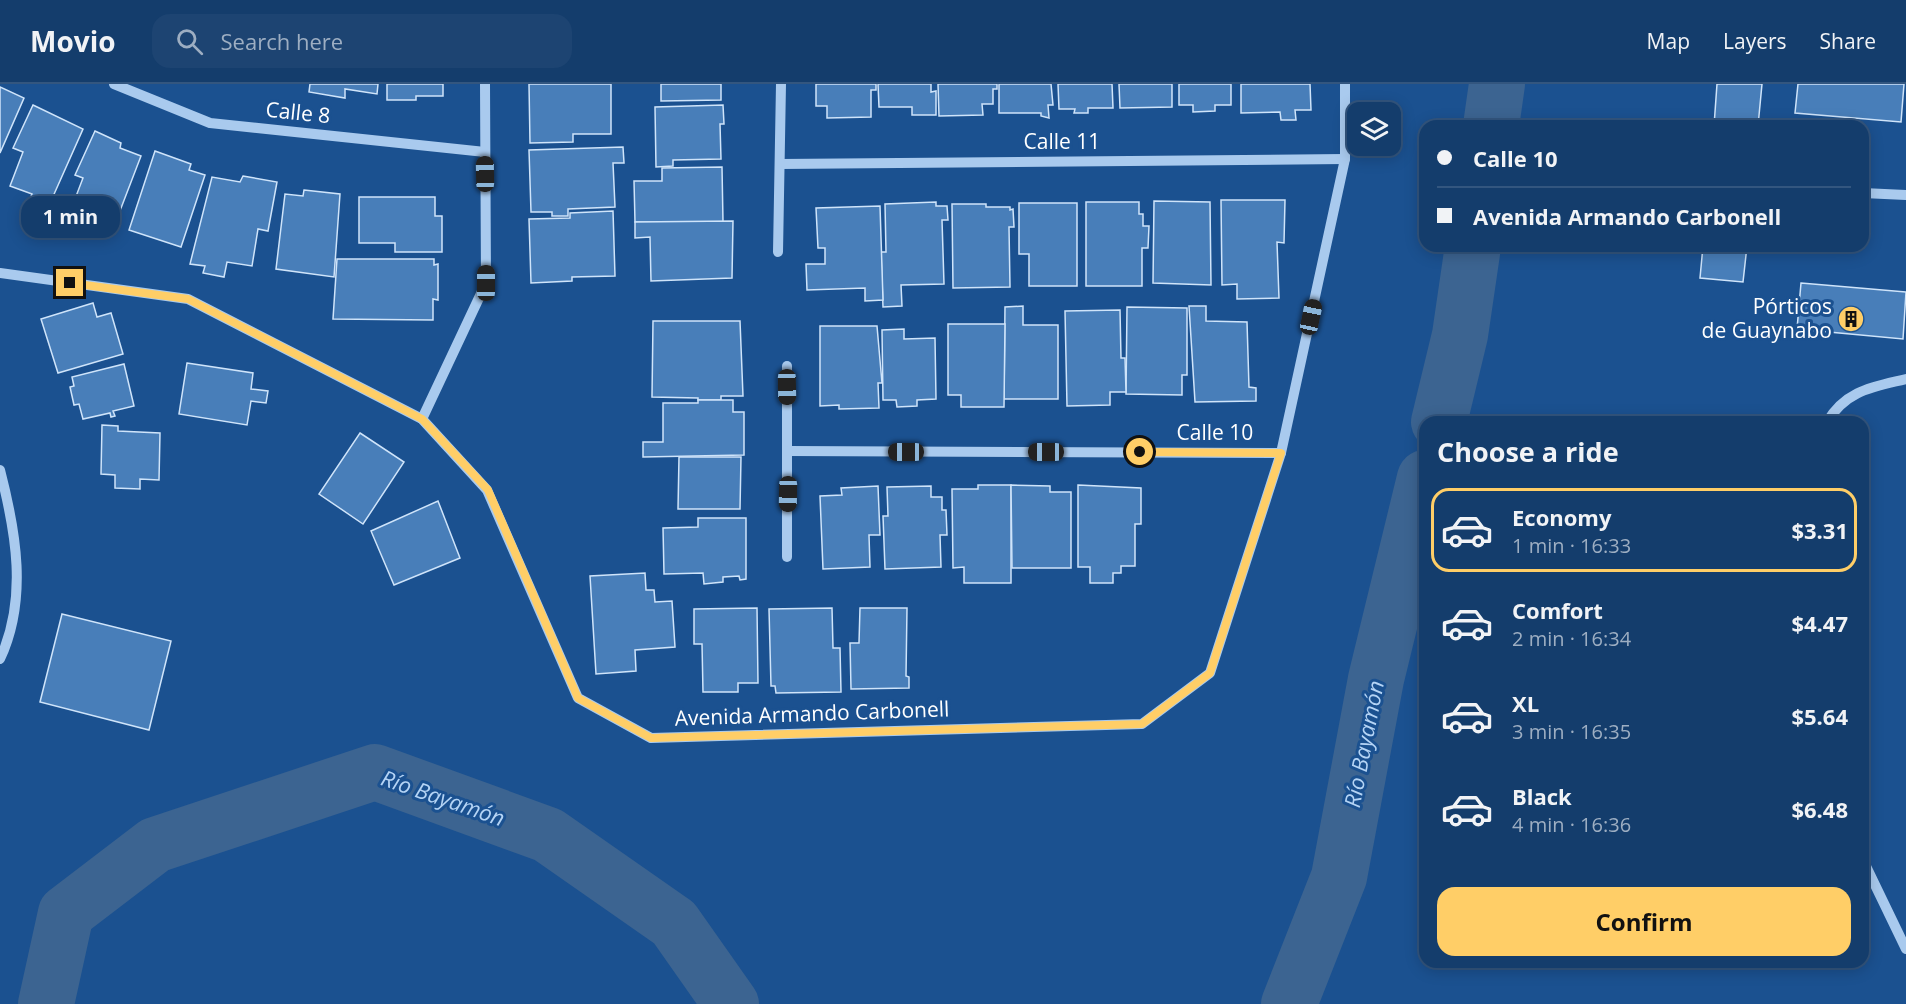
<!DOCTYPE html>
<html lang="en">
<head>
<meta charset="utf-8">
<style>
	:root { --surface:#143d6c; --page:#1d4472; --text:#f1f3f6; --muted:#9daec2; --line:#33567f; --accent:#ffce67 }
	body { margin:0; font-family:"Open Sans",sans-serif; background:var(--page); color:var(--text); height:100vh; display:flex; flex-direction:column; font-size:22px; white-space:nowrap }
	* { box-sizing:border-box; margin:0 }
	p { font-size:20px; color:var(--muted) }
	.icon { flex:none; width:33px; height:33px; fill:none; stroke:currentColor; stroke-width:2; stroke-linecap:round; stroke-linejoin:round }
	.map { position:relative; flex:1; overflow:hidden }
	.details { position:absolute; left:1419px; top:332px; width:450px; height:552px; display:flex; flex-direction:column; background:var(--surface); border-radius:18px; box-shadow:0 3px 15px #0003,0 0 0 2px var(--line) }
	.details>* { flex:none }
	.top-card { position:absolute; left:1419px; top:36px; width:450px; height:132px; border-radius:18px; box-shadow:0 3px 15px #0003,0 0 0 2px var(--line); display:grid; align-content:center; height:132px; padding:0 18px; background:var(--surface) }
	.tools { position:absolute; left:1347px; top:18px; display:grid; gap:12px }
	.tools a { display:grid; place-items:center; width:54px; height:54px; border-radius:12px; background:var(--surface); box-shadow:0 3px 15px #0003,0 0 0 2px var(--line); font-size:30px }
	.end { position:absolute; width:27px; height:27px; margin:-14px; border:8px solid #ffce67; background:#111; box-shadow:0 0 0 3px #111 }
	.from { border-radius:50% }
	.bubble { position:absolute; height:42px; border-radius:18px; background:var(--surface); box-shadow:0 3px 15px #0003,0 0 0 2px var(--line); font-size:20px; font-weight:700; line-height:42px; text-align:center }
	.car { position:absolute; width:18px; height:36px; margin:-18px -9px; border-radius:8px; box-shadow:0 0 4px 2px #0007; background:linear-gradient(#222 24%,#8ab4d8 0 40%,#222 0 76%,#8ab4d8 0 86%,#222 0) }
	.top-card b { display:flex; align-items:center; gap:21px; height:57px; font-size:22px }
	.top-card b+b { border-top:2px solid var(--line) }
	.top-card i { width:15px; height:15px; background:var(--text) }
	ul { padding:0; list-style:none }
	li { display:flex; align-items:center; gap:18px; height:84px; margin:0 12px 9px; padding:0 6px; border:3px solid transparent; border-radius:18px }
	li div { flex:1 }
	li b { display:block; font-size:22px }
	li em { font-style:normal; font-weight:700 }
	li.active { border-color:var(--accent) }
	li>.icon { width:54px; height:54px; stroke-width:1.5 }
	h2 { padding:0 18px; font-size:27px; line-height:72px }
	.primary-button { display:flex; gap:12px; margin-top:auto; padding:12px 18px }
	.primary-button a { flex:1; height:69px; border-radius:18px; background:var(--accent); color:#111; font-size:24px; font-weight:700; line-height:69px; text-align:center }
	header { display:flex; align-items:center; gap:36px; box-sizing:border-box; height:84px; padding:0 30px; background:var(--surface); border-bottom:2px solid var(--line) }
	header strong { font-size:28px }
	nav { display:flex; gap:33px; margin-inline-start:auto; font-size:21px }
	.search { width:420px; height:54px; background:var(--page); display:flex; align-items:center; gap:15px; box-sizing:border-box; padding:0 21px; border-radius:18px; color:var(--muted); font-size:22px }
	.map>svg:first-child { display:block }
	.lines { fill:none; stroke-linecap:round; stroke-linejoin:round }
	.river { stroke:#3c6491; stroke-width:56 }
	.building { fill:#487eb9; stroke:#cfe4fa; stroke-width:1.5 }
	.minor { stroke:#a9caee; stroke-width:10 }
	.route { stroke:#ffce67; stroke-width:8 }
	.labels { text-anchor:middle; stroke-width:6; stroke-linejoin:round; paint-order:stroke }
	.street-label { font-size:21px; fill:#fff; stroke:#1b5190 }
	.poi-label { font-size:21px; fill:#fff; stroke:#1b5190; text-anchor:end }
	.water-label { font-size:22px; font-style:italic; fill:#b5d4f5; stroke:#1b5190 }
</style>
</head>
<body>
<header>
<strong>Movio</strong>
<div class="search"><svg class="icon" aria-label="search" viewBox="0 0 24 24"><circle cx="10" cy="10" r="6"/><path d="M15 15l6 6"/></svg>Search here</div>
<nav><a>Map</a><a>Layers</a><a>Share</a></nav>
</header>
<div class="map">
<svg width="1906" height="920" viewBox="0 0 1906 920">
	<rect width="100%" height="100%" fill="#1b5190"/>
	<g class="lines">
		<!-- river -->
		<g class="river">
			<polyline points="1491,42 1497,0"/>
			<polyline points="1439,338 1460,251 1473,162"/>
			<polyline points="46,920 66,829 155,761 375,688 548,751 674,839 731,920"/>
			<polyline points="1289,920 1339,793 1376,595 1425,394"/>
		</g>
	</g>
	<!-- building -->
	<g class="building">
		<polygon points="310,0 378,0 377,10 345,5 345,14 309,8"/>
		<polygon points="387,0 443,0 443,12 416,12 416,16 387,16"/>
		<polygon points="529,0 611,0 611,50 573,50 573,58 530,59"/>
		<polygon points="661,0 721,0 721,16 661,17"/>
		<polygon points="816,0 876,0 876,6 871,6 871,33 827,34 827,22 816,22"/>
		<polygon points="878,0 931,0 931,8 936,7 936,31 912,31 912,23 879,23"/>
		<polygon points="938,0 997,0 997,5 993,5 993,20 982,20 983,31 939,32"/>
		<polygon points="999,0 1051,0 1053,21 1048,21 1049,34 1041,32 1041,29 999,29"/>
		<polygon points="1058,0 1112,0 1113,24 1088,24 1088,29 1074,29 1075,25 1059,25"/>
		<polygon points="1119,0 1172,0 1172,23 1120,24"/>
		<polygon points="1179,0 1231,0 1231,21 1215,21 1215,27 1193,28 1193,21 1179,21"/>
		<polygon points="1241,0 1310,0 1311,26 1295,26 1296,36 1281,36 1280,28 1241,29"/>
		<polygon points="1717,0 1762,0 1758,42 1714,42"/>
		<polygon points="1798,0 1904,0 1901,38 1795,29"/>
		<polygon points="0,3 24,14 0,69"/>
		<polygon points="33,21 83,45 51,117 60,120 51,144 23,134 32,110 10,102 23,68 13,64"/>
		<polygon points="723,21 724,40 720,40 721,75 673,76 673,82 656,83 655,23"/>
		<polygon points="95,47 121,59 120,64 141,72 113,145 70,128 83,94 75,91"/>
		<polygon points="623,63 624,79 613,79 615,123 568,125 568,132 552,132 552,128 531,128 529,66"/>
		<polygon points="155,67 191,80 189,86 205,91 181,163 129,146"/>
		<polygon points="722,83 723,138 635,138 634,97 662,97 662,84"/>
		<polygon points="243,92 277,98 268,147 258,145 252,182 227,178 224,193 203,189 205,182 190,180 212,93 240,98"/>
		<polygon points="304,106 340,110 334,193 276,185 285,110 303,112"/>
		<polygon points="359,113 435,113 435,132 442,132 442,168 395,168 395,159 359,159"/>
		<polygon points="1221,116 1285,116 1284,159 1277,158 1279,214 1237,215 1237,200 1222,201"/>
		<polygon points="1154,117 1210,118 1211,201 1153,199"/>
		<polygon points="936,118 936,122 947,122 948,136 942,136 944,200 901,201 902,222 883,223 881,168 886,168 885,120"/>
		<polygon points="1086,118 1139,118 1139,130 1143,130 1143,142 1149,142 1148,164 1142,164 1142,202 1086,202"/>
		<polygon points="1019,119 1077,119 1077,202 1029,202 1029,170 1019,170"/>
		<polygon points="952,120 986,120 986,123 1010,123 1010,126 1013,125 1014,143 1009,143 1010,203 953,204"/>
		<polygon points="880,122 883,216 865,217 865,204 807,206 806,180 825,180 825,164 818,164 816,124"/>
		<polygon points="613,127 615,192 572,193 572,197 531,199 529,135 570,134 570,129"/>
		<polygon points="733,137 732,194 651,197 650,153 635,154 635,138"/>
		<polygon points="1703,162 1747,162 1743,198 1700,194"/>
		<polygon points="337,175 434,175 434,181 438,180 438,216 433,215 433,236 333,235"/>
		<polygon points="1801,199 1906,208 1903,255 1797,245"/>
		<polygon points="93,219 97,233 111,229 123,270 58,289 41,235"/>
		<polygon points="1023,222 1023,241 1058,241 1058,315 1004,315 1005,223"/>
		<polygon points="1189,222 1206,222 1206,237 1247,238 1249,303 1256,304 1256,317 1195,318"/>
		<polygon points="1127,223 1187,224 1187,291 1182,291 1182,311 1126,310"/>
		<polygon points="1120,226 1121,274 1125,274 1126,308 1110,308 1110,321 1067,322 1065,227"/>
		<polygon points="653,237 740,237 743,312 721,312 721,316 698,316 698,314 652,313"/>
		<polygon points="948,240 1005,240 1004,323 961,323 961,311 948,311"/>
		<polygon points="820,242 877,242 882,299 878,299 879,324 839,325 839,321 820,322"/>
		<polygon points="904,245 904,255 935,254 936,315 917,316 917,322 897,323 896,316 883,316 882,246"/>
		<polygon points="187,279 253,289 251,305 268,307 266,319 251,317 247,341 179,330"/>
		<polygon points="124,280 134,322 113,327 115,332 111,333 110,329 83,335 79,320 74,321 70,303 74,302 72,293"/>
		<polygon points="698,316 733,316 733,328 744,328 744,371 643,373 643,358 663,358 663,319 698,319"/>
		<polygon points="102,341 118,342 118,347 160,349 159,396 140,395 140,405 115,404 115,391 101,390"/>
		<polygon points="360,349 404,378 363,440 319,410"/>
		<polygon points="679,373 741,373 740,425 678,425"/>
		<polygon points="978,401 1011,401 1011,499 964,499 964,483 953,484 952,405 978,405"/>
		<polygon points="1011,401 1050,402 1050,408 1071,408 1071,484 1012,484"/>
		<polygon points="1078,401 1141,404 1141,440 1135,440 1135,482 1121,482 1121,489 1113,489 1113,499 1090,499 1090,483 1078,483"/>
		<polygon points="878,402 880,451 869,451 870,483 823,485 820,412 842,411 841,404"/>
		<polygon points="931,402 931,413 942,413 942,426 946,426 947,451 940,451 941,483 885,485 883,432 888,432 887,403"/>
		<polygon points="438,417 460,474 394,501 371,447"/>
		<polygon points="698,434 746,434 746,495 740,496 739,492 723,493 723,498 704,500 703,489 664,490 663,444 698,443"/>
		<polygon points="645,489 646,506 654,506 655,518 672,517 675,563 635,566 636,587 596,590 590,492"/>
		<polygon points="757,524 758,599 738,599 738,608 703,608 702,560 694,560 694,525"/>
		<polygon points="832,524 833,564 840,564 841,608 776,609 775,602 771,602 769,525"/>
		<polygon points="860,524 907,524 906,592 909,593 909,604 851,605 850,559 859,559"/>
		<polygon points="62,530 171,557 149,646 40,618"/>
	</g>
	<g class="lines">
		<!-- minor -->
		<g class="minor">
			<polyline points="114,0 210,39 485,68"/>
			<polyline points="780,80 1345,75"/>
			<polyline points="1863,109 1906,111"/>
			<polyline points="778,168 781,0"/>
			<polyline points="0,189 188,215 422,335 487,406 578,614 651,654 1142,640 1210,589 1281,369 1345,75 1345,0"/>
			<polyline points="787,282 787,473"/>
			<polyline points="422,335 486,199 485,0"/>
			<path d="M1827 338C1846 306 1873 303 1906 295"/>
			<polyline points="788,367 1281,369"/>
			<path d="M0 386C16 448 28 515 0 575"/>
			<polyline points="1863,776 1906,865"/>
		</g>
	</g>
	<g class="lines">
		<!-- route -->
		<polyline class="route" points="70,199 188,215 422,335 488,406 578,614 651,654 1142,640 1210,589 1281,369 1140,368"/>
	</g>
	<!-- icons -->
	<defs>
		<g id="building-disc" transform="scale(1.35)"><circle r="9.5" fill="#ffce67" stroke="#1b5190"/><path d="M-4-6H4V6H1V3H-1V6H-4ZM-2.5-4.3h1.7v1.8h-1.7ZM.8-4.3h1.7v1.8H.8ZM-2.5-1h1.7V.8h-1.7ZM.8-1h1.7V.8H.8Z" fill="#111"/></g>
	</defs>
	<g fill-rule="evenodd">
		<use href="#building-disc" x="1851" y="235"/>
	</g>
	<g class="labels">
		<!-- street labels -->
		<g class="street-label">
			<text transform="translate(298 29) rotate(6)" y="7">Calle 8</text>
			<text x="1062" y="65">Calle 11</text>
			<text x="1215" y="356">Calle 10</text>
			<text transform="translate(812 630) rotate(-2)" y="7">Avenida Armando Carbonell</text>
		</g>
		<!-- poi labels -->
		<g class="poi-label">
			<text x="1832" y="230">Pórticos<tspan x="1832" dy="24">de Guaynabo</tspan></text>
		</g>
		<!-- water labels -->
		<g class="water-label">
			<text transform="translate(1364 660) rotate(-79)" y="8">Río Bayamón</text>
			<text transform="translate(443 714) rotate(19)" y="8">Río Bayamón</text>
		</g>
	</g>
</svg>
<div class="tools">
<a><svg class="icon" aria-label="layers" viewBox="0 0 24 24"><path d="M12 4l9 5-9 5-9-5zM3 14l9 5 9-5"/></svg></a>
</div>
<i class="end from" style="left:1140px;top:368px"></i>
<i class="end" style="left:70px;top:199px"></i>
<div class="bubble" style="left:21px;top:112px;width:99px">1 min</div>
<i class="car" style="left:485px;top:90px;rotate:359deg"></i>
<i class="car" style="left:486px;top:199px;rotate:0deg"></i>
<i class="car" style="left:1311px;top:233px;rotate:12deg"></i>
<i class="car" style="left:787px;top:303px;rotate:179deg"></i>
<i class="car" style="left:906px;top:368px;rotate:270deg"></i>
<i class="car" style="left:1046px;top:368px;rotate:270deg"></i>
<i class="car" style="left:788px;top:410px;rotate:181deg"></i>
<div class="top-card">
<b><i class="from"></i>Calle 10</b>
<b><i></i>Avenida Armando Carbonell</b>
</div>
<section class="details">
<h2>Choose a ride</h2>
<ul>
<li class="active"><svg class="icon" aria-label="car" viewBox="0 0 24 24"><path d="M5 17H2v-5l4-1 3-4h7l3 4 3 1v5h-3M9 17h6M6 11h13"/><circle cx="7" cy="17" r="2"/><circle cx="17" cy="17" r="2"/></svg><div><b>Economy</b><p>1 min · 16:33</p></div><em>$3.31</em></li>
<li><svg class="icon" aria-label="car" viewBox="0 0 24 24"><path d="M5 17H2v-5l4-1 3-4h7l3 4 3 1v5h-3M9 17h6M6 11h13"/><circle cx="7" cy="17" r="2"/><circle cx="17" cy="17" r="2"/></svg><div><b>Comfort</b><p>2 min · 16:34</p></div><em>$4.47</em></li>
<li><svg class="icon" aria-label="car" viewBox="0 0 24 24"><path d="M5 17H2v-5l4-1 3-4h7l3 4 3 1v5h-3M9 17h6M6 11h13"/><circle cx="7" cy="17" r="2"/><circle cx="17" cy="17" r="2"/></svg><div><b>XL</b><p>3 min · 16:35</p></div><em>$5.64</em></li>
<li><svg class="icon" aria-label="car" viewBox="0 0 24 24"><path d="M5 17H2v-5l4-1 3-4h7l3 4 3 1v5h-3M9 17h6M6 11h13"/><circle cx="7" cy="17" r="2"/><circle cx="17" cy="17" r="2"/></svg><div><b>Black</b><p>4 min · 16:36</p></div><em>$6.48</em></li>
</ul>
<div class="primary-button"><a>Confirm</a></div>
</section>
</div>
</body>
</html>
